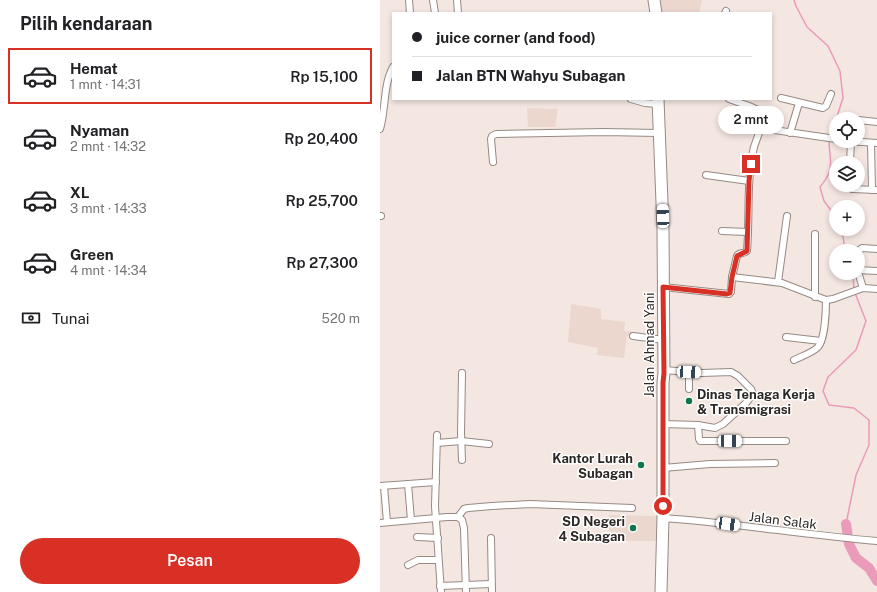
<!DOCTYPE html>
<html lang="id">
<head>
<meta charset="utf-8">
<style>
	:root { --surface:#fff; --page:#f6f6f6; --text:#202124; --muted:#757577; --line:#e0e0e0; --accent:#d93025 }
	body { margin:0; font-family:"Public Sans",sans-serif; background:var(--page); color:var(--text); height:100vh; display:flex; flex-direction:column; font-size:15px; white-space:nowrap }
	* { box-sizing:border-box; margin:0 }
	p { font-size:13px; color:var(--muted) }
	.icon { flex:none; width:22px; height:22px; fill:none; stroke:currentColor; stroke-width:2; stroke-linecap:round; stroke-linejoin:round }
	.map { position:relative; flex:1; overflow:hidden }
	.sheet { display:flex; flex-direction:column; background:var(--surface); width:380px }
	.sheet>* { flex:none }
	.hud { position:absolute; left:12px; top:12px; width:380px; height:88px; border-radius:0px; box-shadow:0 2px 6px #0003; display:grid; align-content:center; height:88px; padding:0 20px; background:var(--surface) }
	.tools { position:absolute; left:449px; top:112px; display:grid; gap:8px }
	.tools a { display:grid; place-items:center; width:36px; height:36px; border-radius:50%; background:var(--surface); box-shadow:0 2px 6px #0003; font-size:20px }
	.end { position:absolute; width:18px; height:18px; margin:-9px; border:5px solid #d93025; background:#fff; box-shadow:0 0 0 2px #fff }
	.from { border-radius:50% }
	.bubble { position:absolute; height:28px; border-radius:14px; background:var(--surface); box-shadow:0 2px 6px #0003; font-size:13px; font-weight:600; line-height:28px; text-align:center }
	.car { position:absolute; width:12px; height:24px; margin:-12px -6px; border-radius:5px; box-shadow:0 0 3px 1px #0007; background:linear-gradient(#fff 24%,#345 0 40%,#fff 0 76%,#345 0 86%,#fff 0) }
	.hud b { display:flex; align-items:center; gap:14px; height:38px; font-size:15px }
	.hud b+b { border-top:1px solid var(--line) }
	.hud i { width:10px; height:10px; background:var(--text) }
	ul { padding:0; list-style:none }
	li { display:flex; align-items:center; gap:12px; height:56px; margin:0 8px 6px; padding:0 12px; border:2px solid transparent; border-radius:0px }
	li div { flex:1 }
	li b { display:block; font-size:15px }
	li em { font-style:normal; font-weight:600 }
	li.current { border-color:var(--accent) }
	li>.icon { width:36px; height:36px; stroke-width:1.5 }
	h2 { padding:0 20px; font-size:18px; line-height:48px }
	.pay { display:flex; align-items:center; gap:10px; height:44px; padding:0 20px; font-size:15px }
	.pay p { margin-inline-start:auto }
	.primary-button { display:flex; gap:8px; margin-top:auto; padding:8px 20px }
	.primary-button a { flex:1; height:46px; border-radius:24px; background:var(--accent); color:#fff; font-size:16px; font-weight:600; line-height:46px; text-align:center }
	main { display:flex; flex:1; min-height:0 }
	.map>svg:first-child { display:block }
	.built { fill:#ecd7cf }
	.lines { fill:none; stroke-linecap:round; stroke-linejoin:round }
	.stream { stroke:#ea9bb9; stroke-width:1.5 }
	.river { stroke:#ea9bb9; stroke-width:10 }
	.street-casing { stroke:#968a85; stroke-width:8 }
	.highway-casing { stroke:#968a85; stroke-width:13 }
	.street { stroke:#fff; stroke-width:6 }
	.highway { stroke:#fff; stroke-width:11 }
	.route { stroke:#d93025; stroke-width:5 }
	.poi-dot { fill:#0f754c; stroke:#fff; stroke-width:1.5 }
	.labels { text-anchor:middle; stroke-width:3; stroke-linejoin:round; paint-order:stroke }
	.street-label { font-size:13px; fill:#2c2725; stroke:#fff }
	.poi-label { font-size:13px; font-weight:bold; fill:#2c2725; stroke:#fff; text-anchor:end }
</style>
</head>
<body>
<main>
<section class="sheet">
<h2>Pilih kendaraan</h2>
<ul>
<li class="current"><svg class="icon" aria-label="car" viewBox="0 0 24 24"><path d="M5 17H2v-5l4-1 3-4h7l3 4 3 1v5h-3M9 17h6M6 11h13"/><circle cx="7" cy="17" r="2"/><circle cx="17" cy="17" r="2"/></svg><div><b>Hemat</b><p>1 mnt · 14:31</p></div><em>Rp 15,100</em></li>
<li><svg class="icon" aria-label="car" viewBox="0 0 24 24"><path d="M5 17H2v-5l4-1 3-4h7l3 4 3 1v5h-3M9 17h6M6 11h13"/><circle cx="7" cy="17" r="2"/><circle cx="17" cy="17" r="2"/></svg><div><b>Nyaman</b><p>2 mnt · 14:32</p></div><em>Rp 20,400</em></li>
<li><svg class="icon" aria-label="car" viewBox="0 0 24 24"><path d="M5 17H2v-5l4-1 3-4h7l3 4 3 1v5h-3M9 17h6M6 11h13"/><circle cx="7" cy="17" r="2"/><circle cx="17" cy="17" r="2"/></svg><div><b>XL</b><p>3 mnt · 14:33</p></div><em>Rp 25,700</em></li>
<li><svg class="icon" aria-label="car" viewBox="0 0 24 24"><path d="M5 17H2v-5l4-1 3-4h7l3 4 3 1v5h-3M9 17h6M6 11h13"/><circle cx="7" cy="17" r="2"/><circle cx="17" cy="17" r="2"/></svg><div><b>Green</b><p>4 mnt · 14:34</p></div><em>Rp 27,300</em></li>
</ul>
<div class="pay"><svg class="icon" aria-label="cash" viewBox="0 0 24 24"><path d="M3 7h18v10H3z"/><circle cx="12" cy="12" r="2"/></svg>Tunai<p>520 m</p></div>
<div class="primary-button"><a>Pesan</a></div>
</section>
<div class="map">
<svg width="497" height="592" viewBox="0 0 497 592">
	<rect width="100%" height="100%" fill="#f4e6e1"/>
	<!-- built -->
	<g class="built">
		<polygon points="279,0 322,0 319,13 280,13"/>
		<polygon points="147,108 178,109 175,127 148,127"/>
		<polygon points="191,304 221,309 221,319 245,322 244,331 254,332 253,337 247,336 244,358 217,355 218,348 188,342"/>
		<polygon points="229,515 277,516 277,541 229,541"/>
	</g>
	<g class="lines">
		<!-- stream -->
		<g class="stream">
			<polyline points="414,0 416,6 427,27 448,46 460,71 463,98 451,135"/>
			<path d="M450 139C448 144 450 149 450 155 452 169 449 176 440 187L444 201 456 217"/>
			<polyline points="462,229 465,251"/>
			<polyline points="473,273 474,290"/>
			<polyline points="466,524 476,475 489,445 489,420 474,408 449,405 443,391 448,377 476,350 486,321 475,293"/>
		</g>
		<!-- river -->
		<polyline class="river" points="466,524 469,544 476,558 489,568 497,581"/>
		<!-- street casing -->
		<g class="street-casing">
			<g id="street">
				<polyline points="29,0 30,13"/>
				<polyline points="53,0 55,13"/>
				<polyline points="77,0 78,13"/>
				<polyline points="345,13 346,11"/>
				<polyline points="401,98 443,108 446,106 451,94"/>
				<polyline points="251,99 265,103 277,104"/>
				<polyline points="478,120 497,122"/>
				<polyline points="380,128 456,139"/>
				<path d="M0 129C6 109 3 85 13 67"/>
				<polyline points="410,133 419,103"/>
				<polyline points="468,141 497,143"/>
				<polyline points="491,143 492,190"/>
				<polyline points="113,162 111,139 112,136 116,134 224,132 279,133"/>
				<polyline points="470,163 471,141"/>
				<polyline points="326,175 369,181"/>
				<polyline points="469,185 472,189 497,190"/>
				<polyline points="0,216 1,216"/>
				<polyline points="342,231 368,232"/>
				<polyline points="478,251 482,248 497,249"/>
				<polyline points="478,270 497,271"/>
				<polyline points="478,272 483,288"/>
				<polyline points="352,277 402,283 446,300 453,299 483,288 497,289"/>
				<polyline points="398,282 407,216"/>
				<path d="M283 287 349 294 351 292 352 277 357 256C359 252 364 254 367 251 370 216 366 181 374 147 377 137 386 120 380 111L369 106 349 99"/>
				<polyline points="435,297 435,234"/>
				<polyline points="253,336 284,340"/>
				<polyline points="406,337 441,341"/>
				<path d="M414 360C420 357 434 352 438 347 445 339 446 311 446 300"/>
				<polyline points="309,389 309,372"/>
				<polyline points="283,424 318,425 335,428 343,424 366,403 373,394 371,389 358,376 351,372 322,373 284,370"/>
				<polyline points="318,425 319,439 320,441 406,441"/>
				<polyline points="57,435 55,506 61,592"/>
				<polyline points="57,443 81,441 109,444"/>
				<polyline points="82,460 81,433 82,373"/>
				<polyline points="283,468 330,464 395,463"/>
				<polyline points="28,484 31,520"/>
				<polyline points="0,486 56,482"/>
				<polyline points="4,486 7,522"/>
				<polyline points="78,517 84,509 88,508 112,506 150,504 252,508"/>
				<path d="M283 518C355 523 425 535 497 541"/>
				<polyline points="0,523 67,517 78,517 82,520 84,528 86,592"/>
				<polyline points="37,537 58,538"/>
				<polyline points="111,538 112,592"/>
				<polyline points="28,565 38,560 58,560"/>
				<polyline points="60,586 111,584"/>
			</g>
		</g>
		<!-- highway casing -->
		<g class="highway-casing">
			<g id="highway">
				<polyline points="274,0 276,13"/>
				<polyline points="278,99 283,229 284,373 283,383 283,518 281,592"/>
			</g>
		</g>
		<!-- street -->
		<use href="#street" class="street"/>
		<!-- highway -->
		<use href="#highway" class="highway"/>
	</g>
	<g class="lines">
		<!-- route -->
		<polyline class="route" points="283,506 283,383 284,373 283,287 347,294 350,293 352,277 357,256 367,251 369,181 371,164"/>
	</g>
	<!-- markers -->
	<g class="poi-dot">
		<circle cx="309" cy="401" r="4"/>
		<circle cx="261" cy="465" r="4"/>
		<circle cx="253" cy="528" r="4"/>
	</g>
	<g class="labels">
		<!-- street labels -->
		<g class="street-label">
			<text transform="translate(269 345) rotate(-90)" y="5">Jalan Ahmad Yani</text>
			<text transform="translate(403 520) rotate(7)" y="5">Jalan Salak</text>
		</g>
		<!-- poi labels -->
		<g class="poi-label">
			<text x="317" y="399" text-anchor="start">Dinas Tenaga Kerja<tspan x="317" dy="15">&amp; Transmigrasi</tspan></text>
			<text x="253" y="463">Kantor Lurah<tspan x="253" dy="15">Subagan</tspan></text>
			<text x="245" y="526">SD Negeri<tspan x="245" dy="15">4 Subagan</tspan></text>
		</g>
	</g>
</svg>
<div class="tools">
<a><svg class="icon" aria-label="locate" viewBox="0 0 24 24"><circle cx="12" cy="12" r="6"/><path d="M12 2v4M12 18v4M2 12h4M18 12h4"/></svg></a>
<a><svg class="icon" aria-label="layers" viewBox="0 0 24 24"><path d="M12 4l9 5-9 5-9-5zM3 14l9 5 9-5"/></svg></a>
<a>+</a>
<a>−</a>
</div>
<i class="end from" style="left:283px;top:506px"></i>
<i class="end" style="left:371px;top:164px"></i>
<div class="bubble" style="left:338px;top:106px;width:66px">2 mnt</div>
<i class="car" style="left:283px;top:216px;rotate:358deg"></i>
<i class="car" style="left:309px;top:372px;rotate:93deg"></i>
<i class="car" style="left:350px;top:441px;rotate:90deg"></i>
<i class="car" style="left:348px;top:524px;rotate:98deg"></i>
<div class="hud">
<b><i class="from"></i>juice corner (and food)</b>
<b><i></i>Jalan BTN Wahyu Subagan</b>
</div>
</div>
</main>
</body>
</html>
